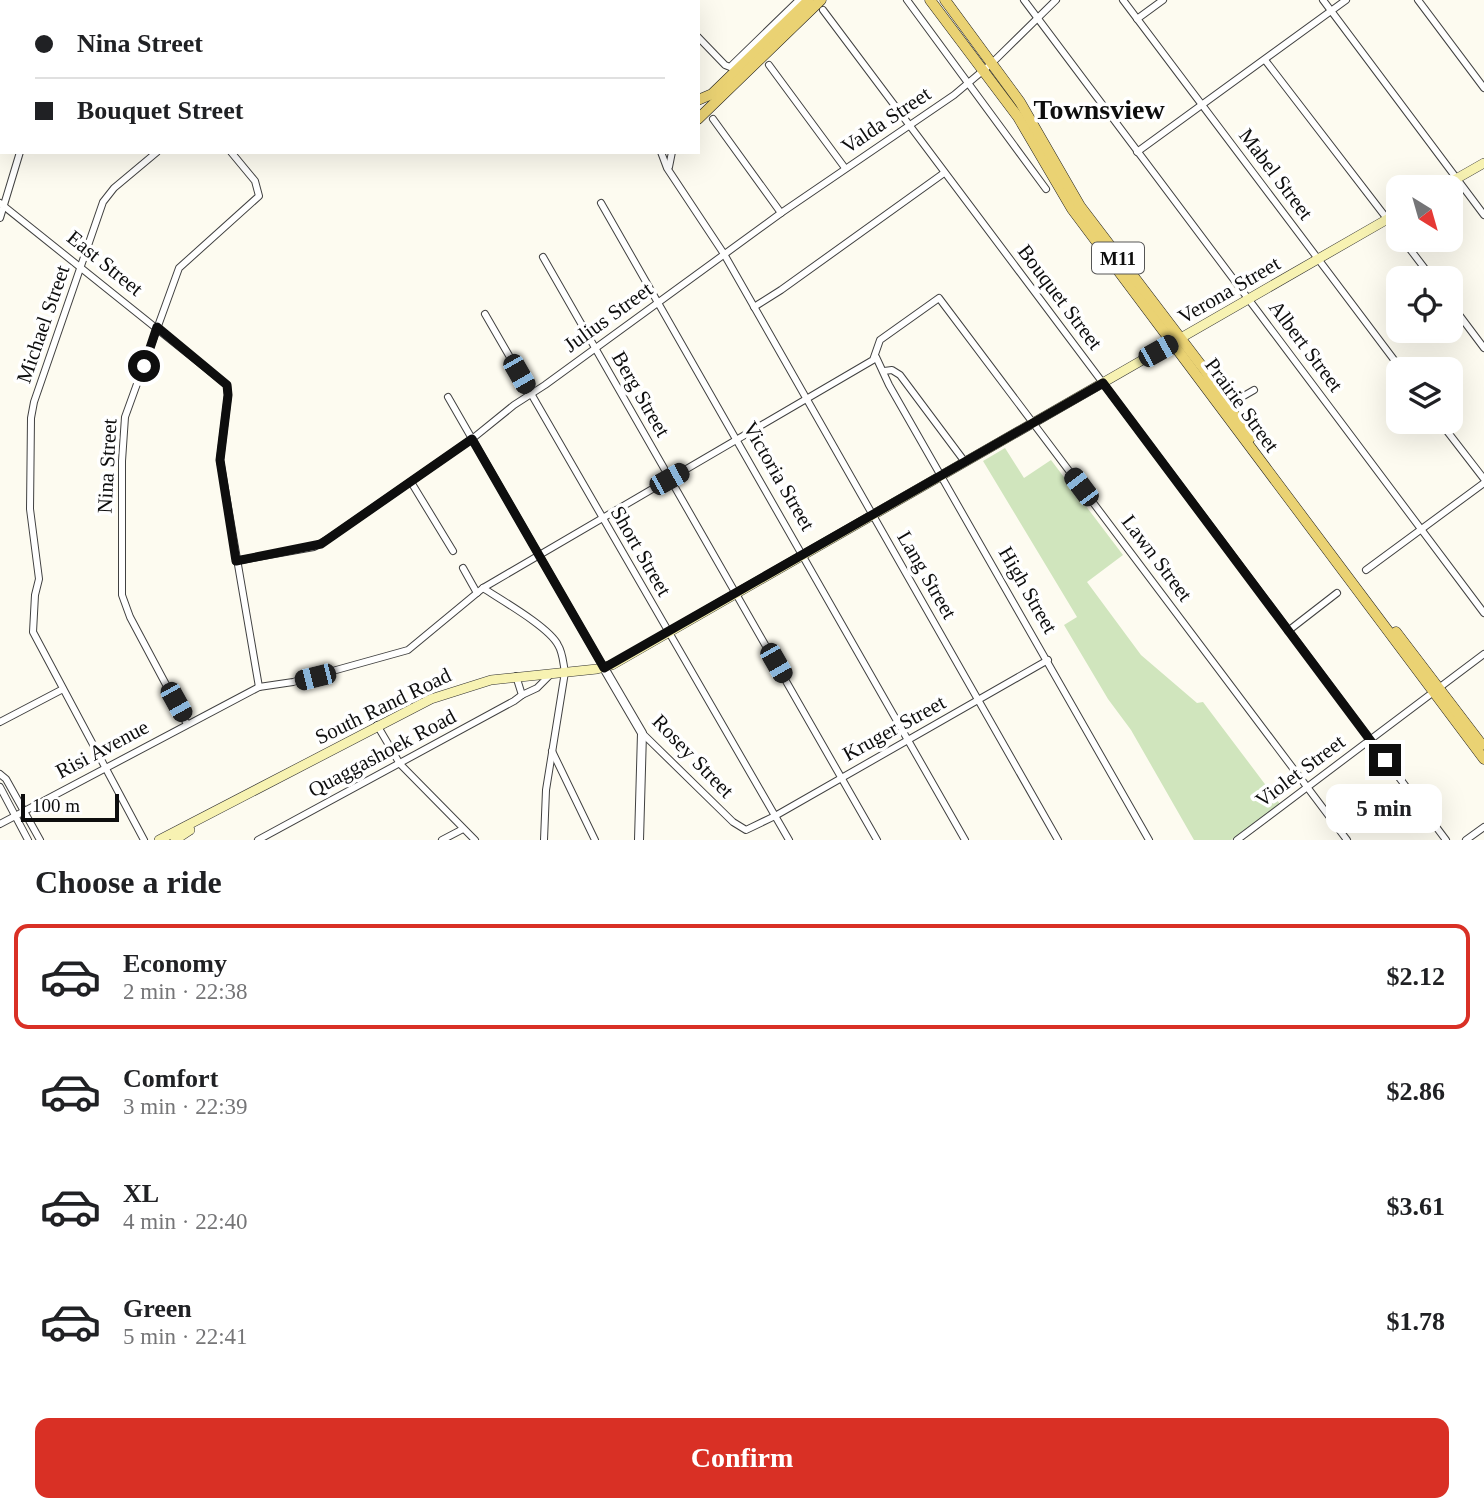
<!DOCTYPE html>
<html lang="en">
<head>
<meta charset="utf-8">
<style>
	:root { --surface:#fff; --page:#f6f6f6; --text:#202124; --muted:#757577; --line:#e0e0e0; --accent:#d93025 }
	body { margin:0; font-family:"Times New Roman",serif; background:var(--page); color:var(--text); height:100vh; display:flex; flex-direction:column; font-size:26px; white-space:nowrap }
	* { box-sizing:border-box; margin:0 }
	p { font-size:23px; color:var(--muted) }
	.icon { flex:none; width:38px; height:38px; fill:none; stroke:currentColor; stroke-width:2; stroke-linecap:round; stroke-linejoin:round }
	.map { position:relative; height:840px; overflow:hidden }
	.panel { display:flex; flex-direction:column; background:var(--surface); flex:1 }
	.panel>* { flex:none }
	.top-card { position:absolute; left:0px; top:0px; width:700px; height:154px; box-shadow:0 7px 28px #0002; display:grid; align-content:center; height:154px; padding:0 35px; background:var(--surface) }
	.needle { width:46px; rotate:143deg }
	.fabs { position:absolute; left:1386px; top:175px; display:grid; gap:14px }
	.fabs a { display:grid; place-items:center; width:77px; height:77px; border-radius:14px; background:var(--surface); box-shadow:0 7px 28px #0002; font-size:35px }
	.scale { position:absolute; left:21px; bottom:18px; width:98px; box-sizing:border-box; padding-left:7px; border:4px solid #0e0e0e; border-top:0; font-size:19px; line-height:24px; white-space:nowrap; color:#0e0e0e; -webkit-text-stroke:5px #fff; paint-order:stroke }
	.end { position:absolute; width:32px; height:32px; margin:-16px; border:9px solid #0e0e0e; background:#fff; box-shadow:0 0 0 4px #fff }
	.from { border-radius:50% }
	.bubble { position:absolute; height:49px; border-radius:14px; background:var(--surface); box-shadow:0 7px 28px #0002; font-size:23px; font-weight:700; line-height:49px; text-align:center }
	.car { position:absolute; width:21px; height:42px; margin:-21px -10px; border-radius:9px; box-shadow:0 0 5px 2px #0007; background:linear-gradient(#222 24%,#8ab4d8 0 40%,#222 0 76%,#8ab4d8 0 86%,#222 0) }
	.top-card b { display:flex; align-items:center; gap:24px; height:66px; font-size:26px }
	.top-card b+b { border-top:2px solid var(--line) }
	.top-card i { width:18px; height:18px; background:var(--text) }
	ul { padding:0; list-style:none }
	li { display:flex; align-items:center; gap:21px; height:105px; margin:0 14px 10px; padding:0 21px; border:4px solid transparent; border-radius:14px }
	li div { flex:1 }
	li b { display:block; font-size:26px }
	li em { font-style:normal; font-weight:700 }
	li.current { border-color:var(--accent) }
	li>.icon { width:63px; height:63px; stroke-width:1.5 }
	h2 { padding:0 35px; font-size:32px; line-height:84px }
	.cta { display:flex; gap:14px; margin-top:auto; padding:14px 35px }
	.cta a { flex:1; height:80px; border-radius:14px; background:var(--accent); color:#fff; font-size:28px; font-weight:700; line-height:80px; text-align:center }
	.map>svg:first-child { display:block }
	.green { fill:#d0e5bd }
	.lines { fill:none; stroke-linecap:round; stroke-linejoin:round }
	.minor-casing { stroke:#414141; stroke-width:8 }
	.tertiary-casing { stroke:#414141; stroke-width:10 }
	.secondary-casing { stroke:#303030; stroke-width:10 }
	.primary-casing { stroke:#1f1f1f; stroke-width:11 }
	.minor { stroke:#fff; stroke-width:6 }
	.tertiary { stroke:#fff; stroke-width:8 }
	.secondary { stroke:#f7f2b2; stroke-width:9 }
	.primary { stroke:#ead273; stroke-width:10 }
	.route { stroke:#0e0e0e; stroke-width:9 }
	.labels { text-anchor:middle; stroke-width:7; stroke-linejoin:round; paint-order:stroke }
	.shield { fill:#fff; stroke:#565656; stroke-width:2 }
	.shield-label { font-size:19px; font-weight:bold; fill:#0e0e0e }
	.street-label { font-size:21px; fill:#0e0e0e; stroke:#fff }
	.district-label { font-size:28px; font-weight:bold; fill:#0e0e0e; stroke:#fff }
</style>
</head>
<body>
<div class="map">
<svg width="1484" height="840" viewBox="0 0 1484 840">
	<rect width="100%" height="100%" fill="#fdfbf0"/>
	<!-- green -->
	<polygon class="green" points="1005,448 1024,478 1051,460 1123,555 1087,582 1141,655 1197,703 1203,702 1280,804 1231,840 1194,840 1131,730 1108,699 1064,625 1077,617 983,461"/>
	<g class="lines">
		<!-- minor casing -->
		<g class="minor-casing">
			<g id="minor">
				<polyline points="101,0 102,2"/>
				<polyline points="662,0 664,2"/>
				<polyline points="907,0 1046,189"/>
				<polyline points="1024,0 1484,613"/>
				<polyline points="1123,0 1401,369"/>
				<polyline points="1323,0 1484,215"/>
				<polyline points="1418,0 1484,88"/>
				<polyline points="21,2 23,0"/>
				<polyline points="177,2 179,0"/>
				<polyline points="286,2 286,0"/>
				<polyline points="823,10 1446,840"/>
				<polyline points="0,19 2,18"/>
				<polyline points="1137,19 1163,0"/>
				<polyline points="698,37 725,65 730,67 799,0"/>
				<polyline points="1265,60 1398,233"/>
				<polyline points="769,65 845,168"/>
				<polyline points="713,119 781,213"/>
				<polyline points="661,152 667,168 724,254 1058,840"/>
				<polyline points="1137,152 1346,0"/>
				<polyline points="669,167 672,152"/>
				<polyline points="0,203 227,385 228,395 220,460 259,687"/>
				<polyline points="601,203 965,840"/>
				<polyline points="0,218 20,152"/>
				<polyline points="1403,240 1432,278"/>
				<polyline points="543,257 877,840"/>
				<polyline points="1451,304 1484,348"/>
				<polyline points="754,307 781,290 944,173"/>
				<polyline points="485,314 789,840"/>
				<polyline points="876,357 889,385 1149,840"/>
				<polyline points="884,371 892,370 900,375 965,462"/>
				<polyline points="448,397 604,668"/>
				<polyline points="1228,405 1254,390"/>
				<polyline points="1440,422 1484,479"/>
				<polyline points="411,482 453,551"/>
				<polyline points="236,561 314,547 328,539 472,439 514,405 545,385 781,213 954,95 992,63 1056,0"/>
				<polyline points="463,568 477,593"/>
				<polyline points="1366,570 1484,483"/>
				<path d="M483 588C501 600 549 627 558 645 563 653 563 663 565 672L546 790 544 840"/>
				<polyline points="1288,631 1337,593"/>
				<polyline points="522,695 537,688 551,674"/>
				<polyline points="0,722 63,689"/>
				<polyline points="187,724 130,617 122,595 122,461 125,417 179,268 259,196 255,181 231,152"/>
				<polyline points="377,725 400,764 475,840"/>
				<polyline points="642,733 733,822 746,830 775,816 1048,660"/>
				<polyline points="552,751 595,840"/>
				<polyline points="0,774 6,779 40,840"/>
				<polyline points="0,787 28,840"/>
				<polyline points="0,824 259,687 293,682 408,650 483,588 873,360 880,340 939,298 1347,840"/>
				<polyline points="144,840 33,632 35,595 39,579 30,509 31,418 34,402 103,202 114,188 157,152"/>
				<polyline points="258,840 514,701 522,695 516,676"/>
				<polyline points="442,840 463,829"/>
				<polyline points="1237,840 1484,654"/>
				<polyline points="1466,840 1484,827"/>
			</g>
		</g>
		<!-- tertiary casing -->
		<g class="tertiary-casing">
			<polyline id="tertiary" points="604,668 642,733 639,840"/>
		</g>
		<!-- secondary casing -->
		<g class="secondary-casing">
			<g id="secondary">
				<polyline points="1442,187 1484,163"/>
				<polyline points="159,840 431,699 491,680 597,669 612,665 1398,213"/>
				<polyline points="175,840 190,830"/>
			</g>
		</g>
		<!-- primary casing -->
		<g class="primary-casing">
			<g id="primary">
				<polyline points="530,0 532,2"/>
				<polyline points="554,0 558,2"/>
				<polyline points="930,0 1018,117 1072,209 1484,759"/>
				<polyline points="945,0 1020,102 1080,206 1204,369 1250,438"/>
				<polyline points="698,100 712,94 809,0"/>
				<polyline points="698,119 821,0"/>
				<polyline points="1396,632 1482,745"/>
			</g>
		</g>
		<!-- minor -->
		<use href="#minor" class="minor"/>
		<!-- tertiary -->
		<use href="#tertiary" class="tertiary"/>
		<!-- secondary -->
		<use href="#secondary" class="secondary"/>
		<!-- primary -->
		<use href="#primary" class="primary"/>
	</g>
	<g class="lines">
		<!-- route -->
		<polyline class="route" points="144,366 157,327 227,385 228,395 220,460 236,561 321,544 472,439 604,668 1103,383 1385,760"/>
	</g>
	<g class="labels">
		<!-- shield labels -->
		<rect class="shield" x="1092" y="242.5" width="52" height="31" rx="5"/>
		<g class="shield-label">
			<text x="1118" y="265">M11</text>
		</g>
		<!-- street labels -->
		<g class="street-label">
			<text transform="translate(886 120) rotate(-34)" y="7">Valda Street</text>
			<text transform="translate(1276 174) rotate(53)" y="7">Mabel Street</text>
			<text transform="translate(105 263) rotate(39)" y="7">East Street</text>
			<text transform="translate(1229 290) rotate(-30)" y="7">Verona Street</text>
			<text transform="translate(1060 297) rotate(53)" y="7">Bouquet Street</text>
			<text transform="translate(608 317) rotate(-36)" y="7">Julius Street</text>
			<text transform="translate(43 324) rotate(-71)" y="7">Michael Street</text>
			<text transform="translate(1306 346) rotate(53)" y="7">Albert Street</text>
			<text transform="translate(641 394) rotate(60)" y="7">Berg Street</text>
			<text transform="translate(1242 405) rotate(54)" y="7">Prairie Street</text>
			<text transform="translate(107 466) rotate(-87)" y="7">Nina Street</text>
			<text transform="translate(779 476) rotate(60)" y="7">Victoria Street</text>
			<text transform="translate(641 551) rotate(60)" y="7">Short Street</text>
			<text transform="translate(1157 558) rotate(53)" y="7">Lawn Street</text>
			<text transform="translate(927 575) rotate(60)" y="7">Lang Street</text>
			<text transform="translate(1028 590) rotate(60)" y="7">High Street</text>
			<text transform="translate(383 706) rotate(-26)" y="7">South Rand Road</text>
			<text transform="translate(894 728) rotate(-29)" y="7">Kruger Street</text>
			<text transform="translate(102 749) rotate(-28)" y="7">Risi Avenue</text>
			<text transform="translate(382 753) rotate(-28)" y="7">Quaggashoek Road</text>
			<text transform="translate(693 756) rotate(46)" y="7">Rosey Street</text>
			<text transform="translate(1300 771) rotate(-37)" y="7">Violet Street</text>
		</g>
		<!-- district labels -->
		<g class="district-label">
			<text x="1099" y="119">Townsview</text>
		</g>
	</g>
</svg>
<div class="fabs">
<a><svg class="needle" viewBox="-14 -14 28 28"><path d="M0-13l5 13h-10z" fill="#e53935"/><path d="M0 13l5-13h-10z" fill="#757577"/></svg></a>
<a><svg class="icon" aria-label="locate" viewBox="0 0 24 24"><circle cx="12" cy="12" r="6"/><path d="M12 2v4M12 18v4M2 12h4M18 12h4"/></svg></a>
<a><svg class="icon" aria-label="layers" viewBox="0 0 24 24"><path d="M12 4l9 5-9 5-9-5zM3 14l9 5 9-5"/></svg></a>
</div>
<div class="scale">100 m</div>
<i class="end from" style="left:144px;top:366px"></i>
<i class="end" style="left:1385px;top:760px"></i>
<div class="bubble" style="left:1326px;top:784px;width:116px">5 min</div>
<i class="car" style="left:1158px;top:351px;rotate:61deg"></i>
<i class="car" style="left:519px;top:374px;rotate:150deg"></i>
<i class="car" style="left:669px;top:479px;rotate:61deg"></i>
<i class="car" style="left:1081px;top:487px;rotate:323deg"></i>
<i class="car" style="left:776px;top:663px;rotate:150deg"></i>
<i class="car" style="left:315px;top:677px;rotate:256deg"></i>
<i class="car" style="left:176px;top:702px;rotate:151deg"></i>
<div class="top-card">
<b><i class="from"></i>Nina Street</b>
<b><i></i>Bouquet Street</b>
</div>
</div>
<section class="panel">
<h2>Choose a ride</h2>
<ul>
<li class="current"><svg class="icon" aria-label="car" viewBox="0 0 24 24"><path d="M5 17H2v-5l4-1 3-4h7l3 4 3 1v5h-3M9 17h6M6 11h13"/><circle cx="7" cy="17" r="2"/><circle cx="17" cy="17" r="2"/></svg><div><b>Economy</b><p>2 min · 22:38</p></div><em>$2.12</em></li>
<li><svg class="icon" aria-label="car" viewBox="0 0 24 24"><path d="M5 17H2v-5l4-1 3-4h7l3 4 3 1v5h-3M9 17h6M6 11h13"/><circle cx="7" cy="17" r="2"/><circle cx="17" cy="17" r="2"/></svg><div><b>Comfort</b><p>3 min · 22:39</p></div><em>$2.86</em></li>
<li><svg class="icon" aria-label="car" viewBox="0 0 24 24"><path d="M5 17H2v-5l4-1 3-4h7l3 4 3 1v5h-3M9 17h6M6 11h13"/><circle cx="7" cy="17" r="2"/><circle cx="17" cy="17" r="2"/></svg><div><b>XL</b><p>4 min · 22:40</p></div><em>$3.61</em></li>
<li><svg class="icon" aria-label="car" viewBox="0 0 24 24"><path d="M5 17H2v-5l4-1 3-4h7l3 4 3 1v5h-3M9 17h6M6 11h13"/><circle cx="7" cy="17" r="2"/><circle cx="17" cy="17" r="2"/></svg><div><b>Green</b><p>5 min · 22:41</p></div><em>$1.78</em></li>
</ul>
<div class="cta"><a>Confirm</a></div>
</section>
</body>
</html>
